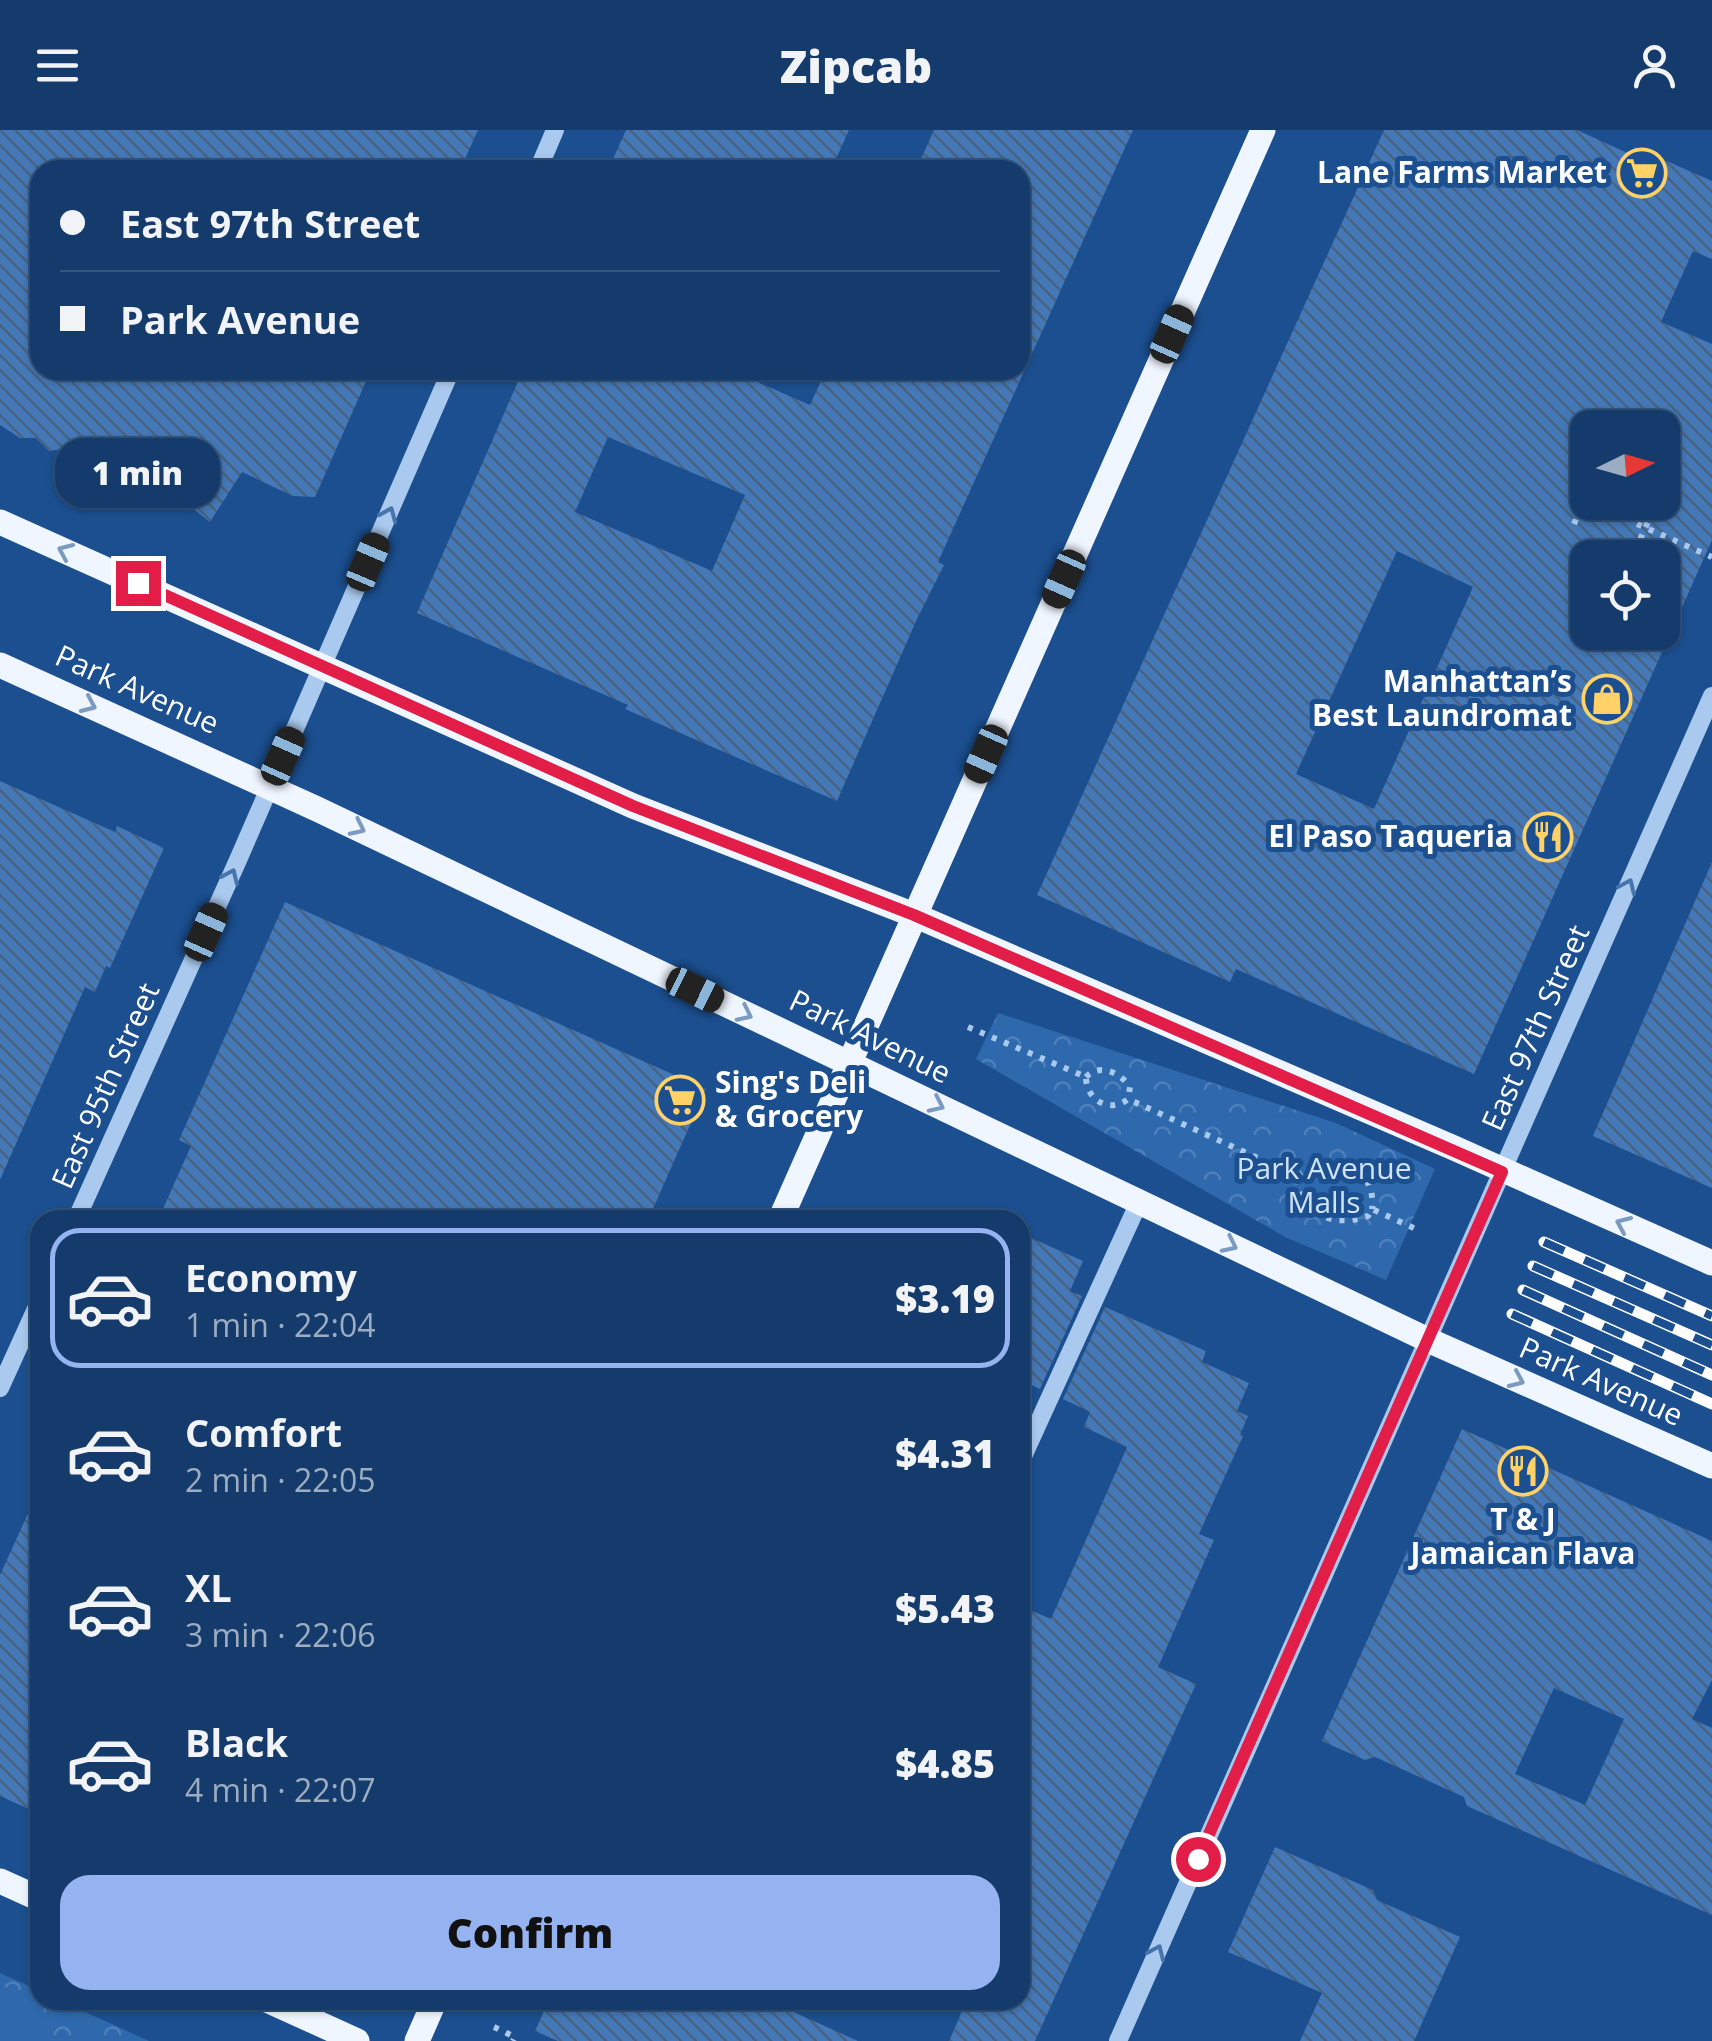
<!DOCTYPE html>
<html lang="en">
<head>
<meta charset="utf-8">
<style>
	:root { --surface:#143b6b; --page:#1d4271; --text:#f1f3f6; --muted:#9dadc1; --line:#33557e; --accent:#95b2f1 }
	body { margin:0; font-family:"Open Sans",sans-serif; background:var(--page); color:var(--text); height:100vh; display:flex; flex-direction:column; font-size:38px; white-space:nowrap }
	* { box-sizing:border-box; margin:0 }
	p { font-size:32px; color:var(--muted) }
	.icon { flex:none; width:55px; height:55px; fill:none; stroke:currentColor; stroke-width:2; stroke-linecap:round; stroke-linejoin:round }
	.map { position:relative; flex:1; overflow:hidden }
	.side { position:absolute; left:30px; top:1080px; width:1000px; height:800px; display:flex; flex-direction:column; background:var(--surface); border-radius:30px; box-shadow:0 2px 8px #0004,0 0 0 2px var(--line) }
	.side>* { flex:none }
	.hud { position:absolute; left:30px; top:30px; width:1000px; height:220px; border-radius:30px; box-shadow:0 2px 8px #0004,0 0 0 2px var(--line); display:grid; align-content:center; height:220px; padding:0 30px; background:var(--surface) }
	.needle { width:65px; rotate:85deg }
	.fabs { position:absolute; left:1570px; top:280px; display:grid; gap:20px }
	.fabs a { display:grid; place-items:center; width:110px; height:110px; border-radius:20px; background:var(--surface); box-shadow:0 2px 8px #0004,0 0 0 2px var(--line); font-size:50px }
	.end { position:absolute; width:45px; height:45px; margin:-22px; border:12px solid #e11d48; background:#fff; box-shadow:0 0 0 5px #fff }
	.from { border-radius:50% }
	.bubble { position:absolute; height:70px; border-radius:30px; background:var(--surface); box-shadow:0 2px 8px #0004,0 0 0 2px var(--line); font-size:32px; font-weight:800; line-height:70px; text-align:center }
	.car { position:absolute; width:30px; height:60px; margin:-30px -15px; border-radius:12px; box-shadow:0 0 8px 2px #0007; background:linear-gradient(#222 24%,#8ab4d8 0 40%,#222 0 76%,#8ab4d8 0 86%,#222 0) }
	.hud b { display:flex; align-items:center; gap:35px; height:95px; font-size:38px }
	.hud b+b { border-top:2px solid var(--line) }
	.hud i { width:25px; height:25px; background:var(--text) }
	ul { padding:18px 0 0; list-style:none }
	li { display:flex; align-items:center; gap:30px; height:140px; margin:0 20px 15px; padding:0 10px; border:5px solid transparent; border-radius:30px }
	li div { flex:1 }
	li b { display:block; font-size:38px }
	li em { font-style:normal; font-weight:800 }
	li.selected { border-color:var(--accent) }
	li>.icon { width:90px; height:90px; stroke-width:1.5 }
	.cta { display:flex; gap:20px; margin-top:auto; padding:20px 30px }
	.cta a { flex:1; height:115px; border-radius:30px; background:var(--accent); color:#111; font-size:40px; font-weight:800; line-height:115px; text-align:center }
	header { display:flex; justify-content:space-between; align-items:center; height:130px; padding:0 30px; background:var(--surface); font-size:45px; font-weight:800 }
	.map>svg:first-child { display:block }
	.forest { fill:url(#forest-crowns) }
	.pitch { fill:#2e69ad }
	.building { fill:url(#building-back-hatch); fill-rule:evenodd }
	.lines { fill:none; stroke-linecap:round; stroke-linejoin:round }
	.path { stroke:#a9c9ee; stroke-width:6; stroke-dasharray:5 8; stroke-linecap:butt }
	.minor { stroke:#a9c9ee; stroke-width:18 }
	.major { stroke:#f0f6ff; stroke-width:25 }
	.rail-casing { stroke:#fff; stroke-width:11 }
	.rail { stroke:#1b4f8f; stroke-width:8; stroke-dasharray:22; stroke-linecap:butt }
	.oneway { stroke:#4674ac }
	.oneway2 { stroke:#7b9ac1 }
	.route { stroke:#e11d48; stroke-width:12 }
	.labels { text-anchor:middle; stroke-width:10; stroke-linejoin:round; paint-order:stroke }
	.poi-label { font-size:30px; font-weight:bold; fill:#fff; stroke:#1b4f8f; text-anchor:end }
	.street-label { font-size:30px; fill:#fff; stroke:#1b4f8f }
	.park-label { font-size:30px; fill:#cfe3fa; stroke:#1b4f8f }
</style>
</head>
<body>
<header><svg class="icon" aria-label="menu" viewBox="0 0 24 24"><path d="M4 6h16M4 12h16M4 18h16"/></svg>Zipcab<svg class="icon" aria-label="person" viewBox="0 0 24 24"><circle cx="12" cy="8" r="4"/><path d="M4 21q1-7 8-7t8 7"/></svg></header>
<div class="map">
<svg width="1712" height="1911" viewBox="0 0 1712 1911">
	<defs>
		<pattern id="forest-crowns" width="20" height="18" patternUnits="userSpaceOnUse" patternTransform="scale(2.5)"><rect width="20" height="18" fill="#2e69ad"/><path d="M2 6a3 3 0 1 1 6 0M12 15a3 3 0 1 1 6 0" fill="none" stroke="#4d80b9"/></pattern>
		<pattern id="building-back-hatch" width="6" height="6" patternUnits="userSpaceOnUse" patternTransform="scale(2.5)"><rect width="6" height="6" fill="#4478b7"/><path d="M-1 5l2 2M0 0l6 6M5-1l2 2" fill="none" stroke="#486282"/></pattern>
	</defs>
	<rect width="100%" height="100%" fill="#1b4f8f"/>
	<!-- forest -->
	<g class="forest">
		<polygon points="998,883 1336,993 1435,1039 1386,1150 1285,1107 976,929"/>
		<polygon points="0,1843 40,1861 40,1870 59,1870 149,1911 0,1911"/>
	</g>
	<!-- pitch -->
	<polygon class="pitch" points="0,1855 45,1876 29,1911 0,1911"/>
	<!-- building -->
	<g class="building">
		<polygon points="0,0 478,0 460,40 40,40 40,240 371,240 315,367 293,366 242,342 210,392 186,373 170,374 155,359 140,360 122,346 111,349 98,336 79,333 62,319 49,321 36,308 20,308 0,295"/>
		<polygon points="626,0 849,0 831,40 608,40"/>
		<path d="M934 0H1133L938 432 944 435 917 489 837 671 625 579 628 575 417 483 523 240H730L810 275 826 240H1020V40H916ZM608 307 745 365 712 441 575 382Z"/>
		<path d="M1384 0H1577L1632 25 1635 17 1712 51V129L1693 121 1661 192 1712 214V410L1474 944 1236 839 1230 852 1037 765ZM1588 298H1662V372H1588ZM1397 421 1473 457 1374 679 1296 644ZM1588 428H1662V502H1588Z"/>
		<polygon points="0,651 115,702 117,696 164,718 110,838 106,836 95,862 85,857 0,1050"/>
		<polygon points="1712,732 1712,1058 1593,1006"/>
		<polygon points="285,772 706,959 648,1090 158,1090 191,1016 179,1010"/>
		<polygon points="1020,1103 1083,1131 1070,1161 1082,1166 1040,1259 1020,1250"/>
		<polygon points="1105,1177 1206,1221 1202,1232 1249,1253 1237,1281 1248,1286 1240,1305 1243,1306 1199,1404 1214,1410 1158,1537 1196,1554 1035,1911 949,1911 967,1870 1020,1870 1020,1476 1051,1489 1127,1317 1084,1297 1090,1282 1063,1269"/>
		<path d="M1462 1299 1712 1411V1550L1692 1589 1712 1598V1785L1467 1676 1464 1667 1375 1627 1365 1630 1322 1611ZM1554 1558 1624 1589 1585 1675 1515 1644Z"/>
		<polygon points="40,1357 40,1684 0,1666 0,1445"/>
		<polygon points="1275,1717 1373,1760 1377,1770 1460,1807 1414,1911 1300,1911 1322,1863 1228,1822"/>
		<polygon points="549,1870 767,1870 858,1911 558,1911 535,1901"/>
	</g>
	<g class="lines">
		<!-- path -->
		<g class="path">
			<polyline points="1574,394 1588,362"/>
			<polyline points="1637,394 1712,427"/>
			<polyline points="1635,421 1655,376"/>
			<path d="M968 897 1086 947C1086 970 1110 984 1128 969L1297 1046C1297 1085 1335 1098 1368 1086L1372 1079 1418 1100"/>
			<path d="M1086 947C1099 933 1120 942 1130 957L1128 969"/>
			<path d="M1298 1046C1329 1020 1377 1034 1372 1079"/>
			<polyline points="494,1897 515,1907 513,1911"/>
		</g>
		<!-- minor -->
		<g class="minor">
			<polyline points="538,40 555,0"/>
			<polyline points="76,1090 238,730 451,240"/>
			<polyline points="0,1258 40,1170"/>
			<polyline points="1020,1333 1139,1072"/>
			<polyline points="1118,1911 1712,566"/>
		</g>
		<!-- major -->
		<g class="major">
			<polyline points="0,392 633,676 914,785 1454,1018 1712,1133"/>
			<polyline points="0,535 317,679 1428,1210 1712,1336"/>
			<polyline points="780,1090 1263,0"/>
			<polyline points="0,1751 40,1769"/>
			<polyline points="267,1870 357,1911"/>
			<polyline points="417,1911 435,1870"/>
		</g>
		<!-- rail casing -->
		<g class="rail-casing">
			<g id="rail">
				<polyline points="1544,1112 1712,1186"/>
				<polyline points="1533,1136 1712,1215"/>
				<polyline points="1523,1160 1712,1245"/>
				<polyline points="1512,1184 1712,1274"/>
			</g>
		</g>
		<!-- rail -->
		<use href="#rail" class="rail"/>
	</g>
	<!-- one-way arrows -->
	<defs><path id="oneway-chevron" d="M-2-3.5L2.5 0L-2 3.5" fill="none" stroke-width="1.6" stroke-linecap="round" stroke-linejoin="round" transform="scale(2.5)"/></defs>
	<g class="oneway">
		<use href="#oneway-chevron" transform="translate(389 384) rotate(-67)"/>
		<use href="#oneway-chevron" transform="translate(231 746) rotate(-66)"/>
		<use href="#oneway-chevron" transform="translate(1628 756) rotate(-66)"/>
		<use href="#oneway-chevron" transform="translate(1157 1822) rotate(-66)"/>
	</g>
	<g class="oneway2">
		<use href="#oneway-chevron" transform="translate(65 421) rotate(-156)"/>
		<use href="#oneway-chevron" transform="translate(89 575) rotate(24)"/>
		<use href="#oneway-chevron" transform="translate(358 698) rotate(26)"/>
		<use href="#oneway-chevron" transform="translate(745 884) rotate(26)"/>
		<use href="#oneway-chevron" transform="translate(937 975) rotate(25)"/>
		<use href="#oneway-chevron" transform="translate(1623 1094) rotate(-156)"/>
		<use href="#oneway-chevron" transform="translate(1230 1115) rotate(26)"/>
		<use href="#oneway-chevron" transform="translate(1517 1250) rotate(24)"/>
	</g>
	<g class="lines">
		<!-- route -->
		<polyline class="route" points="138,453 633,676 914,785 1502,1042 1198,1729"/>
	</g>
	<!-- icons -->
	<defs>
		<g id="supermarket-ring" transform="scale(2.5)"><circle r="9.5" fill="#1b4f8f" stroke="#ffd166" stroke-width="1.5"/><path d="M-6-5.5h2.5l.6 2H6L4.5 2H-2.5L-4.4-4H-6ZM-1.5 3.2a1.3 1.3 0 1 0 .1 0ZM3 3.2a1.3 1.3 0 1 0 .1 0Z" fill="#ffd166"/></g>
		<g id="shop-ring" transform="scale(2.5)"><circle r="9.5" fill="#1b4f8f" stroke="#ffd166" stroke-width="1.5"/><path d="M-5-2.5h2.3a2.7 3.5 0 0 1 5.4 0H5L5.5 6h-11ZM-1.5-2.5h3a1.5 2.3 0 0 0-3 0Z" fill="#ffd166"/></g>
		<g id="restaurant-ring" transform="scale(2.5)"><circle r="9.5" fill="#1b4f8f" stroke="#ffd166" stroke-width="1.5"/><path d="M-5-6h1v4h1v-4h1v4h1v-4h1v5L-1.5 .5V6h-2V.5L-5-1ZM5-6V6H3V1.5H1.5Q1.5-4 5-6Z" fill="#ffd166"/></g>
	</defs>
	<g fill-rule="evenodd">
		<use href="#supermarket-ring" x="1642" y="43"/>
		<use href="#shop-ring" x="1607" y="569"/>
		<use href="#restaurant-ring" x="1548" y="707"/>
		<use href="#supermarket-ring" x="680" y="970"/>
		<use href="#restaurant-ring" x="1523" y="1341"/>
	</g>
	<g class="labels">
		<!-- poi labels -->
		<g class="poi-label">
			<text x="1607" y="53">Lane Farms Market</text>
			<text x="1572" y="562">Manhattan’s<tspan x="1572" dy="34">Best Laundromat</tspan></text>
			<text x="1513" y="717">El Paso Taqueria</text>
			<text x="715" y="963" text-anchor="start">Sing's Deli<tspan x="715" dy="34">&amp; Grocery</tspan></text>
			<text x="1523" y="1400" text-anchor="middle">T &amp; J<tspan x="1523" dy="34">Jamaican Flava</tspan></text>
		</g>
		<!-- street labels -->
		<g class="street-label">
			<text transform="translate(137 560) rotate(24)" y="10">Park Avenue</text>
			<text transform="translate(1536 898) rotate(-66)" y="10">East 97th Street</text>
			<text transform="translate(870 907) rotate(26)" y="10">Park Avenue</text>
			<text transform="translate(106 956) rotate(-66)" y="10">East 95th Street</text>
			<text transform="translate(1601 1252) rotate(24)" y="10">Park Avenue</text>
		</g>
		<!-- park labels -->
		<g class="park-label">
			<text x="1324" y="1049">Park Avenue<tspan x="1324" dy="34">Malls</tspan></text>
		</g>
	</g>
</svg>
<div class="fabs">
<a><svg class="needle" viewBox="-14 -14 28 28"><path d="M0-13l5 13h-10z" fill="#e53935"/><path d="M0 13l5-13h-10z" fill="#9dadc1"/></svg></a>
<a><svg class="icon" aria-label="locate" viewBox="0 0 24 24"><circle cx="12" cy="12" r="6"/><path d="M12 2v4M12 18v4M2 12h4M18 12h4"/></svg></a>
</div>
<i class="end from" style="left:1198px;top:1729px"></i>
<i class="end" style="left:138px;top:453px"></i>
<div class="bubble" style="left:55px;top:308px;width:165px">1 min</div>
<i class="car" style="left:1172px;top:204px;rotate:24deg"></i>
<i class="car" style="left:368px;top:432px;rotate:23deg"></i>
<i class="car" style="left:1064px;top:449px;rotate:204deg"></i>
<i class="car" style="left:986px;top:624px;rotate:204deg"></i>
<i class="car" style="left:283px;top:626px;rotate:24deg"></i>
<i class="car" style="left:206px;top:802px;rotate:24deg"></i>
<i class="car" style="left:695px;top:860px;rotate:116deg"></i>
<div class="hud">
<b><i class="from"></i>East 97th Street</b>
<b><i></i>Park Avenue</b>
</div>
<section class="side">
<ul>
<li class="selected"><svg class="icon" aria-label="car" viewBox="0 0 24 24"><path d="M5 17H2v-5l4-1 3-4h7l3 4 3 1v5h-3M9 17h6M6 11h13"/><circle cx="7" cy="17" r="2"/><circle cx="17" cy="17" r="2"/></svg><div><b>Economy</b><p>1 min · 22:04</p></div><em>$3.19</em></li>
<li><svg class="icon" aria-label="car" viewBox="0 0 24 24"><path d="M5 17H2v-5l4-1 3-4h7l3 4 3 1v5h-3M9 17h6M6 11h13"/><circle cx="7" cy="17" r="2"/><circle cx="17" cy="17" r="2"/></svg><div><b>Comfort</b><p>2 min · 22:05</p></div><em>$4.31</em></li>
<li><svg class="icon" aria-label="car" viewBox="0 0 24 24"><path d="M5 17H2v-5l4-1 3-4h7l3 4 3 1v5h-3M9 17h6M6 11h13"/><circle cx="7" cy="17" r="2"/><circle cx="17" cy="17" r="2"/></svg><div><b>XL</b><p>3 min · 22:06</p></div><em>$5.43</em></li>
<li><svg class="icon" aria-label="car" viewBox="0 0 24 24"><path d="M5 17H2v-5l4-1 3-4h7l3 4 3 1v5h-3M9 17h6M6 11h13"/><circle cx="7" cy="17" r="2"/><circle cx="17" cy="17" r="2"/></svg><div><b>Black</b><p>4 min · 22:07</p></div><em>$4.85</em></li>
</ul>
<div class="cta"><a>Confirm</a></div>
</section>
</div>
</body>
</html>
